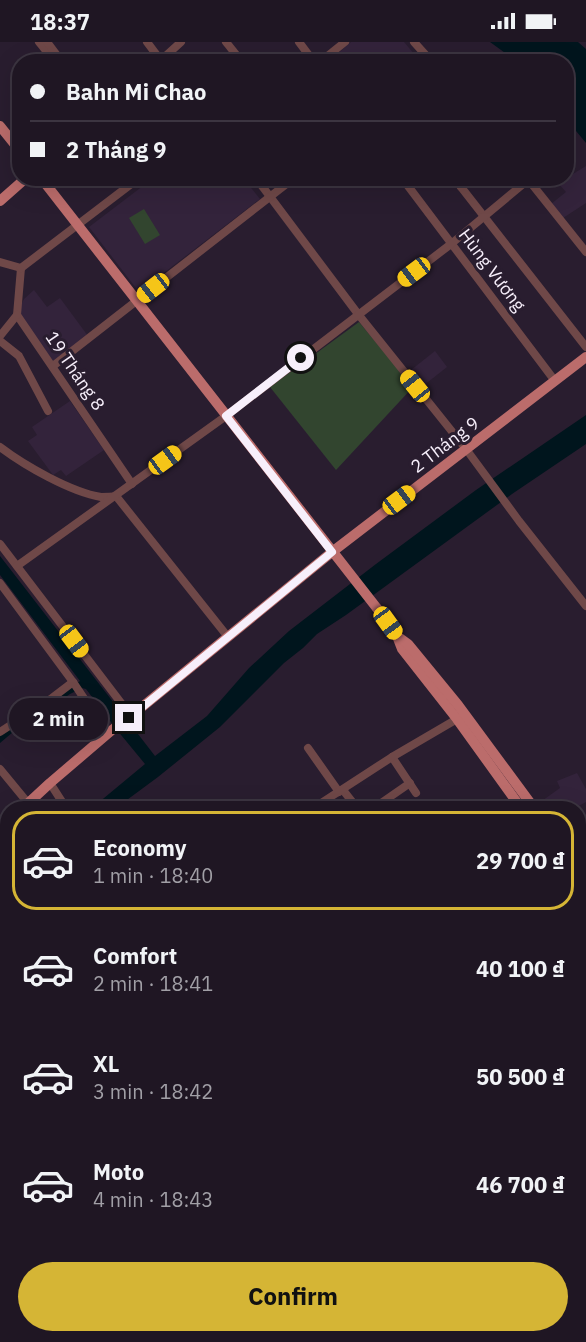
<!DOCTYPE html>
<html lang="en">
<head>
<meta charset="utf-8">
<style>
	:root { --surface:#1f1623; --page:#2c2330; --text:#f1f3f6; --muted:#a19fa6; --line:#3c3541; --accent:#d5b535 }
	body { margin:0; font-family:"IBM Plex Sans",sans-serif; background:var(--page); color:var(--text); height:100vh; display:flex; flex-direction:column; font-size:22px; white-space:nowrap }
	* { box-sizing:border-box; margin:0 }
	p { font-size:20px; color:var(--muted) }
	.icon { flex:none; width:33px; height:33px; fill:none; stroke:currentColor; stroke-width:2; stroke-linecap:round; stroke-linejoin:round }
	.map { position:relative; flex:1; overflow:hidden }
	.details { position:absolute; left:0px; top:759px; width:586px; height:542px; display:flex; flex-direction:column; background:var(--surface); border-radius:24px 24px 0 0; box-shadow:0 6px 24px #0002,0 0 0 2px var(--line) }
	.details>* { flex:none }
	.top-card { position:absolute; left:12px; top:12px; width:562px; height:132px; border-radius:24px; box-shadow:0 6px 24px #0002,0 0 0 2px var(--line); display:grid; align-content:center; height:132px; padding:0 18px; background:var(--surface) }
	.end { position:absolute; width:27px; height:27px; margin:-14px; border:8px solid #f7effb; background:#111; box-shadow:0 0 0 3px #111 }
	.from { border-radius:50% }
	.bubble { position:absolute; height:42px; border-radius:21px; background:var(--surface); box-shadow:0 6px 24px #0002,0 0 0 2px var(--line); font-size:20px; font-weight:800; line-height:42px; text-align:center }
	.car { position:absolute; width:18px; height:36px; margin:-18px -9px; border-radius:8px; box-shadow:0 0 4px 2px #0007; background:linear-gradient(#f5c518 24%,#345 0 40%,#f5c518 0 76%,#345 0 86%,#f5c518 0) }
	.top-card b { display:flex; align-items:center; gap:21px; height:57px; font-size:22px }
	.top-card b+b { border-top:2px solid var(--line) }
	.top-card i { width:15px; height:15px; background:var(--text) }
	ul { padding:10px 0 0; list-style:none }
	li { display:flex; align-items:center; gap:18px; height:99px; margin:0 12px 9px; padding:0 6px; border:3px solid transparent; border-radius:24px }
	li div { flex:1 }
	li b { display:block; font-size:22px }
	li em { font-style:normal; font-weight:800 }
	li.on { border-color:var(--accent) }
	li>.icon { width:54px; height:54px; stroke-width:1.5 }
	.primary-button { display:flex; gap:12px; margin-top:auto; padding:12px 18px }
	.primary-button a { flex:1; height:69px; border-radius:36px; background:var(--accent); color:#111; font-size:24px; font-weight:800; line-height:69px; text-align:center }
	.status { display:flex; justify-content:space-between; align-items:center; height:42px; padding:0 30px; background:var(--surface); direction:ltr }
	.status svg { height:16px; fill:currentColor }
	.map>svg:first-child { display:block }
	.built { fill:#33233b }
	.green { fill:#32452f }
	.water { fill:#00151d }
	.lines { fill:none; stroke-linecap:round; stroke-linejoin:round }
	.minor { stroke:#6f4848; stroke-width:8 }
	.major { stroke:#bb6c6b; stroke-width:10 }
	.route { stroke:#f7effb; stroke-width:8 }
	.labels { text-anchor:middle; stroke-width:6; stroke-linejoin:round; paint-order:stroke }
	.street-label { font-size:18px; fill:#f7effb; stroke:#291d2f }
</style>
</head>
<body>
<div class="status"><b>18:37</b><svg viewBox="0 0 49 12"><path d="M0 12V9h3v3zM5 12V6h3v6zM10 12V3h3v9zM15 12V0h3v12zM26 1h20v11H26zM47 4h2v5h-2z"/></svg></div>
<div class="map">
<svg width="586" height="1300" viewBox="0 0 586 1300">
	<rect width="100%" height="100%" fill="#291d2f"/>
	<!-- built -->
	<g class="built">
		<polygon points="351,0 404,0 420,19 328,20"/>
		<polygon points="586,124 586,161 563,176 551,162 566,150 558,141"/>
		<polygon points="152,137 244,137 260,157 139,250 89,185"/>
		<polygon points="34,248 47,265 60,256 88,294 53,319 20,274 21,263 24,257"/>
		<polygon points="435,309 447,325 423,344 411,328"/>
		<polygon points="70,359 104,408 66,434 61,428 53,433 28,399 37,393 32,385"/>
		<polygon points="577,731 586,747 586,760 575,766 542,766 539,761 560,746 557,739"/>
		<polygon points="579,862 586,872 586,927 579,946"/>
	</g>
	<!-- green -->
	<g class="green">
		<polygon points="144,167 160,193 145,202 129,176"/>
		<polygon points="359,280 413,345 336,428 270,345"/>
	</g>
	<!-- water -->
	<g class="water">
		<polygon points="490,0 578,0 586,7 586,101 567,78 567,20 516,19"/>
		<polygon points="586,373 586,402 512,452 346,573 317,592 303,606 284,621 220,685 158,735 116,766 92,766 145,722 117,688 86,647 82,646 70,652 13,690 0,701 0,692 80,639 0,533 0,514 155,714 207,674 249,626 289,589 376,522 476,448"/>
	</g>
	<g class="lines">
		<!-- minor -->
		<g class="minor">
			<polyline points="39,0 55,20"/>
			<polyline points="47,0 62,20"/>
			<polyline points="147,0 162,20"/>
			<polyline points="226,0 242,20"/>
			<polyline points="299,0 314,20"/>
			<polyline points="414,0 432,20"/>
			<polyline points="159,20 181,0"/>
			<polyline points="320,20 345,0"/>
			<polyline points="256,136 358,272 466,407 519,479 586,564"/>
			<polyline points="402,136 555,339"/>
			<polyline points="454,136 586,305"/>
			<polyline points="527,136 586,210"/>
			<polyline points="461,145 473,136"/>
			<polyline points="0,220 21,226"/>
			<polyline points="21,226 17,273 132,442"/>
			<polyline points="21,226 139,136"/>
			<polyline points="0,294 17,273"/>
			<polyline points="0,299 19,314 48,369"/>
			<polyline points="53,324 294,136"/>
			<path d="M0 405C25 424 71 450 101 455 106 455 111 455 116 454L228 595"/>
			<polyline points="0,502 131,674"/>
			<polyline points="17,524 226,374 451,202 528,138"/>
			<polyline points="0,541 73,640 108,692"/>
			<polyline points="0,690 52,656 73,640"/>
			<polyline points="308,706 339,750"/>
			<polyline points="392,715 416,751"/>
			<polyline points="0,727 28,761"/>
			<polyline points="50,741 66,766"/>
			<polyline points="343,748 357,766"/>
			<polyline points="316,766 315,765 392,715 457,677"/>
			<polyline points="374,766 410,741"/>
			<polyline points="579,809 586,805"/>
			<polyline points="0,949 8,951"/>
			<polyline points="0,1009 8,1016"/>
			<polyline points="579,1065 586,1059"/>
			<polyline points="579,1128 586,1119"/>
			<polyline points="585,1130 586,1131"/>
			<polyline points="0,1160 8,1161"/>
			<polyline points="579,1162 586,1154"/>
			<polyline points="579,1202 586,1208"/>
			<polyline points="579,1262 584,1266"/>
			<polyline points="130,1293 130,1300"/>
			<polyline points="486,1293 491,1300"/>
			<polyline points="548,1293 555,1299"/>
			<polyline points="271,1300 280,1293"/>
		</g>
		<!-- major -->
		<g class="major">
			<polyline points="0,84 20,109"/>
			<polyline points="41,136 376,565 397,594 402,607 457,677 521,766"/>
			<polyline points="0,159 26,136"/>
			<polyline points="397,594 408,602 458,663 534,766"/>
			<polyline points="23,766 50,741 112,688 131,674 332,510 586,315"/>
			<polyline points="0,796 8,786"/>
			<polyline points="579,831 586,841"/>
			<polyline points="579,847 586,857"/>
			<polyline points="0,1254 8,1268"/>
			<polyline points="21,1293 24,1300"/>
		</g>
	</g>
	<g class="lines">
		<!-- route -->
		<polyline class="route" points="129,676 332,510 226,374 301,316"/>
	</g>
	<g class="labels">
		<!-- street labels -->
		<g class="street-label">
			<text transform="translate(492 228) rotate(53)" y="6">Hùng Vương</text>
			<text transform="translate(75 329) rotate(56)" y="6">19 Tháng 8</text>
			<text transform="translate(445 403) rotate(-37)" y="6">2 Tháng 9</text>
		</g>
	</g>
</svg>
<i class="end from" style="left:301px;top:316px"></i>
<i class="end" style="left:129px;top:676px"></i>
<div class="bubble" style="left:9px;top:656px;width:99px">2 min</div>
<i class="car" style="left:414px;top:230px;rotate:233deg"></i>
<i class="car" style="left:153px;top:246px;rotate:232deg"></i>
<i class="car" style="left:415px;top:344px;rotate:321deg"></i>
<i class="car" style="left:165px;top:418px;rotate:54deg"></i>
<i class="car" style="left:399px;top:458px;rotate:53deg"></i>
<i class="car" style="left:388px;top:581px;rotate:144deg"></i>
<i class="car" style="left:74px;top:599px;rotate:143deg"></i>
<div class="top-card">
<b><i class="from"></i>Bahn Mi Chao</b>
<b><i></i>2 Tháng 9</b>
</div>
<section class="details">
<ul>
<li class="on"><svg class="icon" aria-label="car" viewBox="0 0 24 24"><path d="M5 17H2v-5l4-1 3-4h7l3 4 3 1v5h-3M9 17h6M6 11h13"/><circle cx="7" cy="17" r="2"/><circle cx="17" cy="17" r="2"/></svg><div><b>Economy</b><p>1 min · 18:40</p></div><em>29 700 ₫</em></li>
<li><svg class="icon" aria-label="car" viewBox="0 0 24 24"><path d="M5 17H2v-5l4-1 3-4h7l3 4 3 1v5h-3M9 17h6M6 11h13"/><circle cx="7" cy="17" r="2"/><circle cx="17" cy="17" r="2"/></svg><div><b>Comfort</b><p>2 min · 18:41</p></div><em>40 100 ₫</em></li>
<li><svg class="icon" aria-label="car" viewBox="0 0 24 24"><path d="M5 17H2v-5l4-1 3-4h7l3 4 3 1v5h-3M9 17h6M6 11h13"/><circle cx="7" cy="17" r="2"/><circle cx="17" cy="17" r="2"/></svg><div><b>XL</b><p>3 min · 18:42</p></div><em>50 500 ₫</em></li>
<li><svg class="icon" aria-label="car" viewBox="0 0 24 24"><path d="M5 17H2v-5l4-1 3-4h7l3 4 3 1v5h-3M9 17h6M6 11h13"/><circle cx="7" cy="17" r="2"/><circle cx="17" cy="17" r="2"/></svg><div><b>Moto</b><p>4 min · 18:43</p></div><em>46 700 ₫</em></li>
</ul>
<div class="primary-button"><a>Confirm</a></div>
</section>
</div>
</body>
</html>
